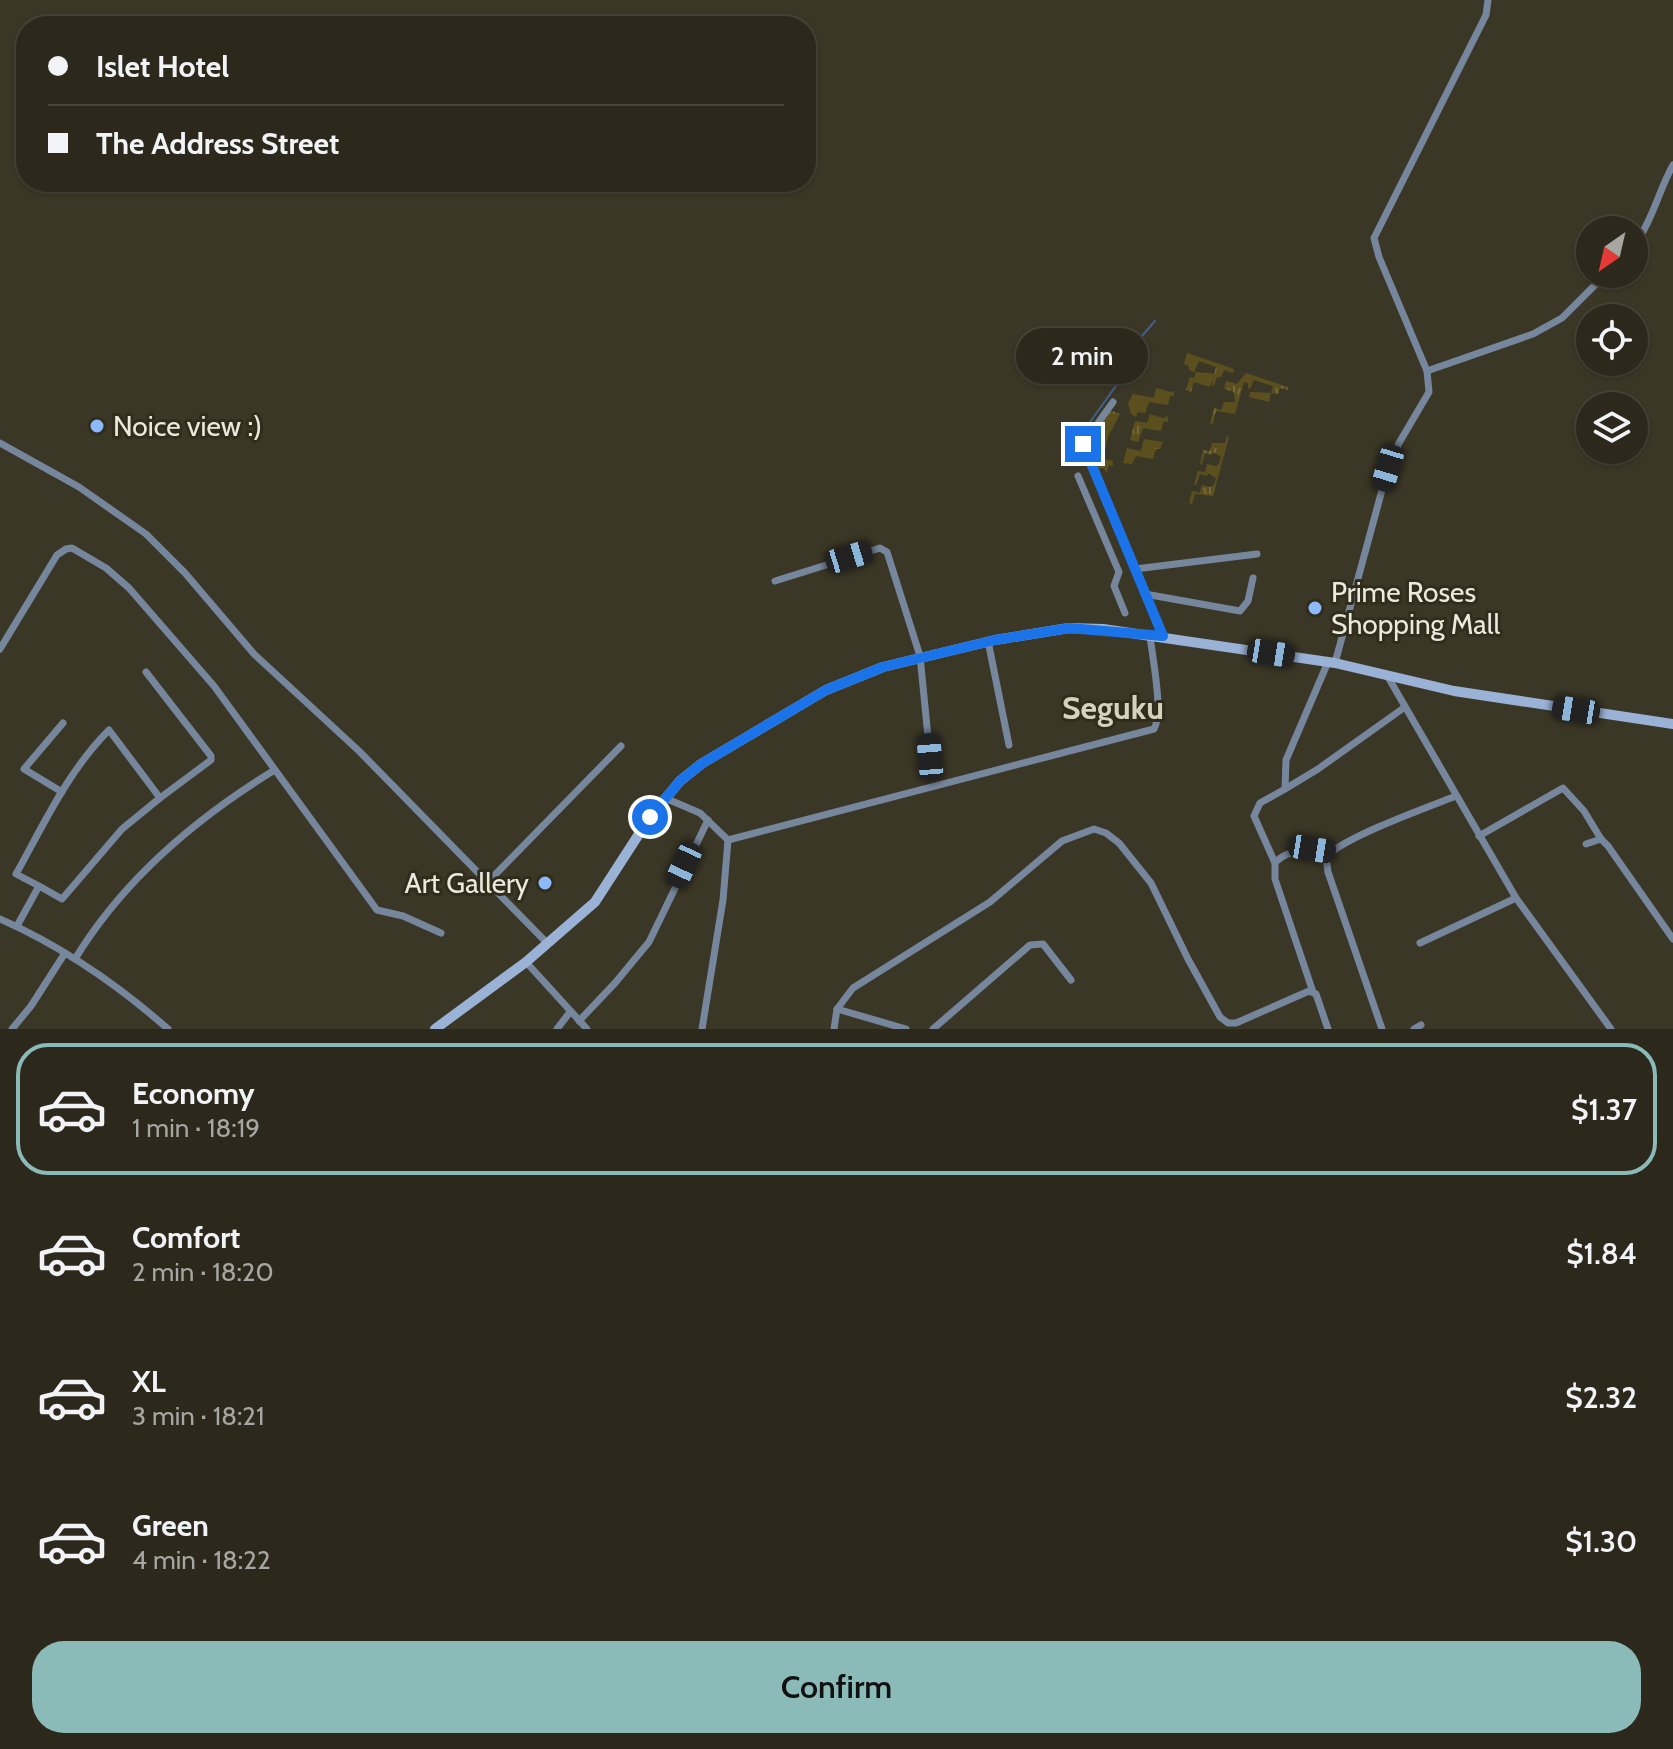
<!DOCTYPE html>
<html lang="en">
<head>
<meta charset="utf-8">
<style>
	:root { --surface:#2c291c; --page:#343125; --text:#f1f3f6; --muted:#a6a6a3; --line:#48453b; --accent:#8bbbb9 }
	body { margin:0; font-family:Cabin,sans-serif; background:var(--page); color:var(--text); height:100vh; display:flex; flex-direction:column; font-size:30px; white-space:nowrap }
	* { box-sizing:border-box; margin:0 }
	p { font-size:26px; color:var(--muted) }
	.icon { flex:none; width:44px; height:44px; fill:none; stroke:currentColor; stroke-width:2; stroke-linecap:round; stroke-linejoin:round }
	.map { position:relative; height:1029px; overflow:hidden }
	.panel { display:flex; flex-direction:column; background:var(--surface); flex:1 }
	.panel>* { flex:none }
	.banner { position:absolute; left:16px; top:16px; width:800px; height:176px; border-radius:32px; box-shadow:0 2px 6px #0004,0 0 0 2px var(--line); display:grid; align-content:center; height:176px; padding:0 32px; background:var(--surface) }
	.needle { width:52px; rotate:214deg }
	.tools { position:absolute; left:1576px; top:216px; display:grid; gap:16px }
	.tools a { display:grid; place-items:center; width:72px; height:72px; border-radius:50%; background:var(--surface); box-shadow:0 2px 6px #0004,0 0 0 2px var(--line); font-size:40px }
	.end { position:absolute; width:36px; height:36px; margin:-18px; border:10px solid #1a73e8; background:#fff; box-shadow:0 0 0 4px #fff }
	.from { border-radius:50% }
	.bubble { position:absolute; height:56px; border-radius:28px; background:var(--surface); box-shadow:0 2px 6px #0004,0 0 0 2px var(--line); font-size:26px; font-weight:600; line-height:56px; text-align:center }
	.car { position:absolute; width:24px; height:48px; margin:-24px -12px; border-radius:10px; box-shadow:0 0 6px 2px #0007; background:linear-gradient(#222 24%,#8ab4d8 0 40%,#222 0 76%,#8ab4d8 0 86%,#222 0) }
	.banner b { display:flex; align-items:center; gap:28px; height:76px; font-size:30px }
	.banner b+b { border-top:2px solid var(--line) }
	.banner i { width:20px; height:20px; background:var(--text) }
	ul { padding:14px 0 0; list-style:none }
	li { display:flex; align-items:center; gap:24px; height:132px; margin:0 16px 12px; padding:0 16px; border:4px solid transparent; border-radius:32px }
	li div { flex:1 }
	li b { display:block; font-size:30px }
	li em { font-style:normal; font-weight:600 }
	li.active { border-color:var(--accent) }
	li>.icon { width:72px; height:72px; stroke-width:1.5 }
	.cta { display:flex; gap:16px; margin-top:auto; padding:16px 32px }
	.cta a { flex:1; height:92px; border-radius:32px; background:var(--accent); color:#111; font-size:32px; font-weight:600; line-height:92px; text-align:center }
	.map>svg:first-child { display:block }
	.grass { fill:url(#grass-tufts) }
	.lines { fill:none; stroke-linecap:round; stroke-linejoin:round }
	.stream { stroke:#3f6090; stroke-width:2 }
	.street { stroke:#76869c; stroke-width:7 }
	.secondary { stroke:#99b2d6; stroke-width:10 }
	.route { stroke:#1a73e8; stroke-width:10 }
	.poi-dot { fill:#8bb9fc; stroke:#312d1c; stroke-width:3 }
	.labels { text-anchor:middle; stroke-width:6; stroke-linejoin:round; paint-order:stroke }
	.poi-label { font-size:28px; fill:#ebe9de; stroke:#312d1c; text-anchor:start }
	.quarter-label { font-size:32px; font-weight:bold; fill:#d6d2bd; stroke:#312d1c }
</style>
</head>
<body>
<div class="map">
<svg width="1673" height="1029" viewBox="0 0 1673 1029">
	<defs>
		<pattern id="grass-tufts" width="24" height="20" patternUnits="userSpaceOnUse" patternTransform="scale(2)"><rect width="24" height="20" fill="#5b501d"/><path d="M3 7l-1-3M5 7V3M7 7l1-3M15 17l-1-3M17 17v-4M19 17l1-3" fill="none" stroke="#73693d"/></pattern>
	</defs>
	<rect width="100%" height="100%" fill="#3b3726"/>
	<!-- grass -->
	<g class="grass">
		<polygon points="1187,353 1234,369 1233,373 1224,370 1221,377 1217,377 1214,386 1212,385 1213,379 1210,387 1194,382 1191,392 1186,390 1190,377 1194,378 1196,372 1214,374 1216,367 1199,361 1194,372 1189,370 1189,366 1184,364"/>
		<polygon points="1246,373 1288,387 1288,390 1280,388 1278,394 1271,393 1269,402 1249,397 1250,392 1271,393 1273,386 1254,380 1250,389 1248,388 1248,383 1244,382 1235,414 1216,411 1213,424 1210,423 1214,408 1221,410 1224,402 1235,402 1234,392 1224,389 1226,381 1237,384"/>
		<polygon points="1156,388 1170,392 1174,391 1174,396 1170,396 1168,405 1149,402 1145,413 1138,412 1136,417 1131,414 1128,403 1133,394 1154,398"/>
		<path d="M1109 410 1120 414 1108 437 1103 459 1113 461V466L1109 465 1107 473 1103 468 1099 469C1084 437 1089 437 1109 410Z"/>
		<polygon points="1150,414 1163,418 1168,416 1168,422 1164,421 1161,431 1143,428 1138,442 1130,440 1135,421 1147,423"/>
		<polygon points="1227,436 1229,437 1213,496 1195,494 1192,504 1189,503 1192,491 1200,493 1202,485 1210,487 1214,485 1216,478 1208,473 1207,476 1200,474 1196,485 1194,485 1198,471 1205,472 1207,464 1216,466 1219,464 1221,457 1213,452 1212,455 1205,453 1202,465 1200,464 1203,450 1210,451 1212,443 1225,443"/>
		<polygon points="1144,439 1163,442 1160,449 1156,449 1153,459 1136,456 1132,464 1123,463 1127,448 1141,451"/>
	</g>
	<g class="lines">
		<!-- stream -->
		<g class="stream">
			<polyline points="1085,429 1118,383 1141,337 1155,321"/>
			<polyline points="1079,449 1077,443 1082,434"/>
		</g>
		<!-- street -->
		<g class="street">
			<path d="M1634 245C1652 222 1659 190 1673 165"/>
			<polyline points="1427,371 1533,334 1562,318 1606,274"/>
			<polyline points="1113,402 1083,444 1163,636"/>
			<polyline points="0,443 79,487 146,534 185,573 254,654 359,751 547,943"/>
			<polyline points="1078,476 1119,572 1114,586 1125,613"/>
			<polyline points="1135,569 1257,554"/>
			<polyline points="775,581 874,550 880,548 887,552 920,656 930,757"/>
			<polyline points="1145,594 1240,611 1248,601 1253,578"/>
			<polyline points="988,641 1009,745"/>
			<polyline points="0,649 57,555 66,549 72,548 106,568 129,588 214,686 377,910 403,916 441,933"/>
			<polyline points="1335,663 1388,468 1399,443 1429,392 1427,371 1379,257 1374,238 1486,15 1488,0"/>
			<polyline points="146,672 211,756 211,760 160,798"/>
			<polyline points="1388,677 1516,898 1611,1029"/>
			<polyline points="1285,789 1318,769 1405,707"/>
			<polyline points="62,792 24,769 63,723"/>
			<polyline points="665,798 700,813 728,840"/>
			<polyline points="1479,836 1563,788 1584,811 1601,839"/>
			<polyline points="1586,844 1601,839 1608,846 1673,939"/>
			<polyline points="1275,863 1254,816 1260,803 1285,789 1286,760 1328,662"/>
			<polyline points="487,883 621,746"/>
			<path d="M0 919C61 946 118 985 168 1029"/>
			<path d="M17 926 39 886 16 874C44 824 68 771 109 730L160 798 122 829 62 899 39 886"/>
			<polyline points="1420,943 1516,898"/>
			<path d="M75 959C123 880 195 819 273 771"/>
			<polyline points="526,962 587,1029"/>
			<path d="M1313 992 1275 879V863C1288 848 1312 849 1330 852"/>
			<polyline points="837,1009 906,1029"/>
			<polyline points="579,1021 615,983 649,942 708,820"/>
			<polyline points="12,1029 31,1006 65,953"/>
			<polyline points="557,1029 570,1012"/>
			<path d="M702 1029 723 900 728 840 1154 729C1164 712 1152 657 1150 635"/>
			<polyline points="834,1029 837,1009 853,988 990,902 1062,841 1094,829 1106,833 1119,843 1151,883 1188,959 1220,1017 1228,1023 1236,1023 1309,991 1316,994 1328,1029"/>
			<polyline points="933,1029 1030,945 1043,944 1071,980"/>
			<path d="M1382 1029 1328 872 1326 857C1344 837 1428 807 1456 796"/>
			<polyline points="1414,1029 1421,1025"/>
		</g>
		<!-- secondary -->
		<polyline class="secondary" points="435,1029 526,962 595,902 650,817 680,781 701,764 826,690 883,667 995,640 1069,628 1103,629 1335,663 1454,691 1673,724"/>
	</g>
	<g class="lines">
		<!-- route -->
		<polyline class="route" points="650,817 680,781 701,764 826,690 883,667 995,640 1069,628 1163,636 1083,444"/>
	</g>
	<!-- markers -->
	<g class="poi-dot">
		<circle cx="97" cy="426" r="8"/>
		<circle cx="1315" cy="608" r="8"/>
		<circle cx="545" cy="883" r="8"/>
	</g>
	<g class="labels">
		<!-- poi labels -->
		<g class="poi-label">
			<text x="113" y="436">Noice view :)</text>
			<text x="1331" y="602">Prime Roses<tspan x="1331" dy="32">Shopping Mall</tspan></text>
			<text x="529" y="893" text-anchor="end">Art Gallery</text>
		</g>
		<!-- quarter labels -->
		<g class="quarter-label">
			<text x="1113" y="719">Seguku</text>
		</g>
	</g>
</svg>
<div class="tools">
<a><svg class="needle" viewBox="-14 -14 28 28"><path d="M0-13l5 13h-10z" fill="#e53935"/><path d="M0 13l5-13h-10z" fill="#a6a6a3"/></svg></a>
<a><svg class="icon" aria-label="locate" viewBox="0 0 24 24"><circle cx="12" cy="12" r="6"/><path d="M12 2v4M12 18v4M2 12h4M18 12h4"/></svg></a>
<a><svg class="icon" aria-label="layers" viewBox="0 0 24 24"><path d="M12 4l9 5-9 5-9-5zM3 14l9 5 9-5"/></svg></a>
</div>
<i class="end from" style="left:650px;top:817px"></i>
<i class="end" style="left:1083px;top:444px"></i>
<div class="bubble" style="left:1016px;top:328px;width:132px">2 min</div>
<i class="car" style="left:1388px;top:468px;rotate:197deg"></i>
<i class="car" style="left:849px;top:557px;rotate:73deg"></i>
<i class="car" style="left:1271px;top:653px;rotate:99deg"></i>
<i class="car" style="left:1576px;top:710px;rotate:279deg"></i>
<i class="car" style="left:930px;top:757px;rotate:355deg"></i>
<i class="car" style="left:1312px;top:849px;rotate:99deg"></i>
<i class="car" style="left:684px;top:865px;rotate:205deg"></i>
<div class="banner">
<b><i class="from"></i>Islet Hotel</b>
<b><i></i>The Address Street</b>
</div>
</div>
<section class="panel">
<ul>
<li class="active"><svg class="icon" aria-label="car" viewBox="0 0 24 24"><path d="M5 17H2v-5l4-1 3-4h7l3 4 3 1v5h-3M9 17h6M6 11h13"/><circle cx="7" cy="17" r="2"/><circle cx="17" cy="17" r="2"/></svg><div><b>Economy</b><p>1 min · 18:19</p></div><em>$1.37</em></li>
<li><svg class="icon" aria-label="car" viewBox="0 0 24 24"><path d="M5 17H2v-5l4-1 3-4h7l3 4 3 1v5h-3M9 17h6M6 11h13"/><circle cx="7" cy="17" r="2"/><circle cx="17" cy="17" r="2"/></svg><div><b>Comfort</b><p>2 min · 18:20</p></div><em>$1.84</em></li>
<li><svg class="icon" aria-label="car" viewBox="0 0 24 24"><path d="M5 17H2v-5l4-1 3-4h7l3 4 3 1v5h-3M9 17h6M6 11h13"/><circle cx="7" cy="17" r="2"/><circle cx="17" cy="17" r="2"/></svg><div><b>XL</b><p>3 min · 18:21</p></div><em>$2.32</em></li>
<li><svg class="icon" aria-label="car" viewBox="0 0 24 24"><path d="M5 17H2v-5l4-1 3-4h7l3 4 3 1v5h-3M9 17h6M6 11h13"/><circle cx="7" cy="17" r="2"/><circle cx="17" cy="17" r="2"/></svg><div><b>Green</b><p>4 min · 18:22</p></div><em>$1.30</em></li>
</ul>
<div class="cta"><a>Confirm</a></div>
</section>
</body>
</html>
